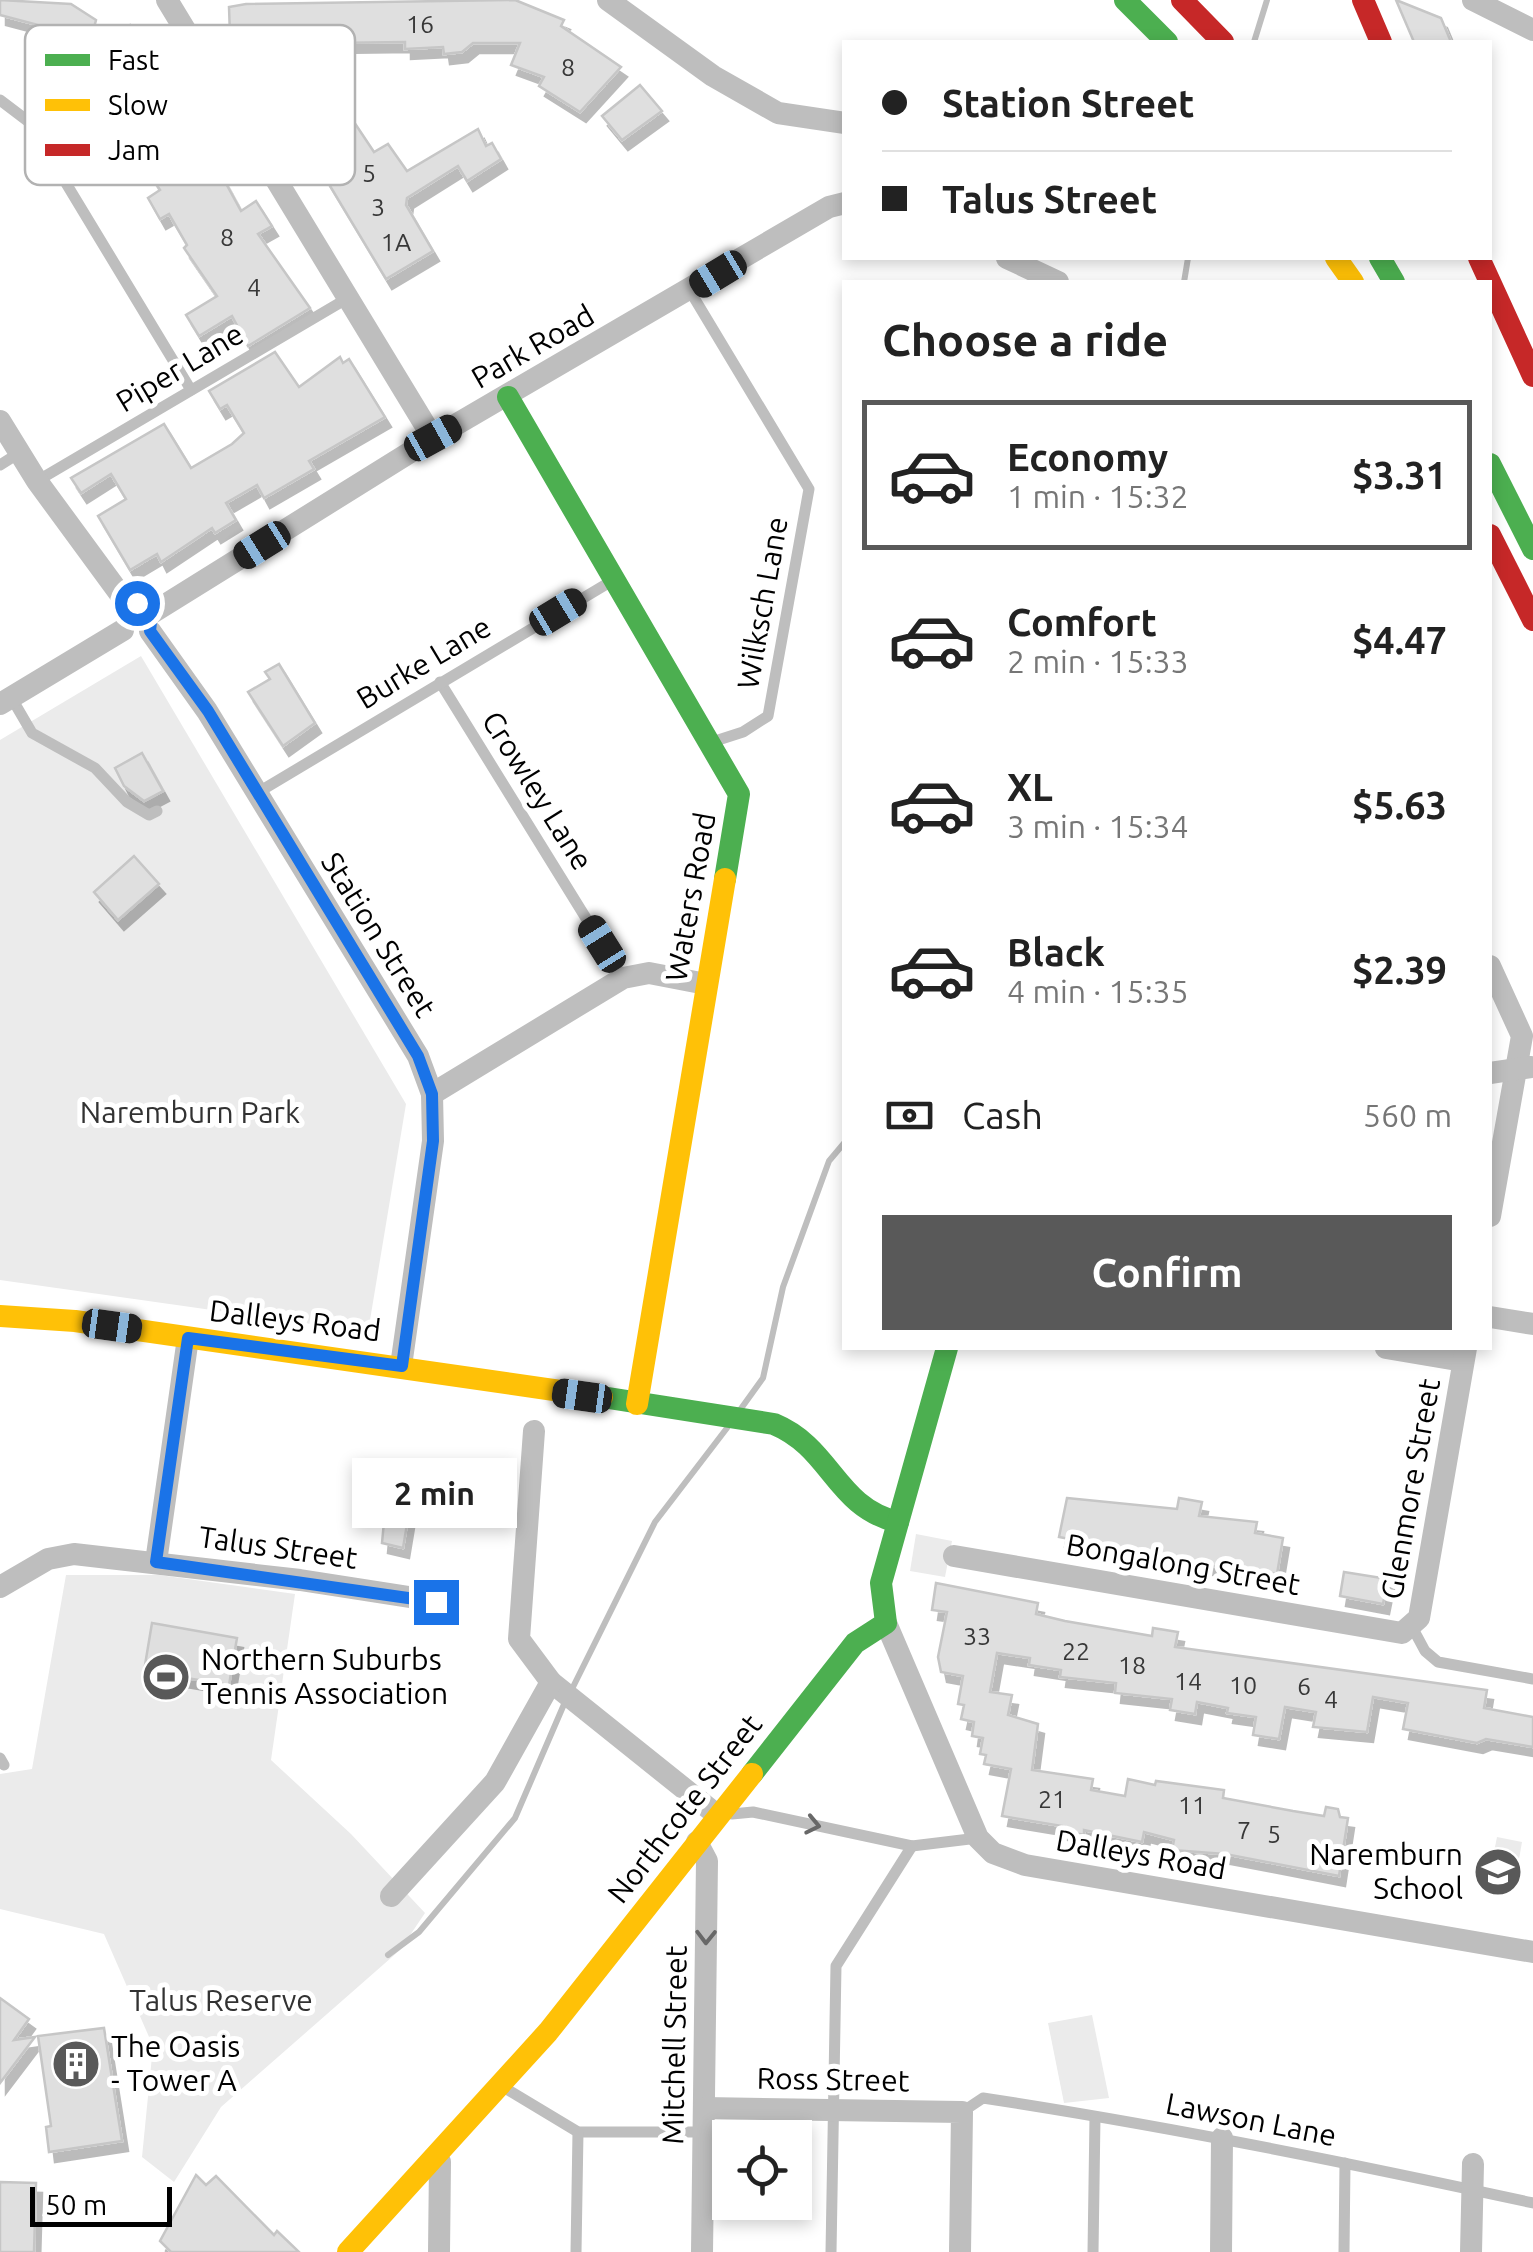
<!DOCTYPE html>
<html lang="en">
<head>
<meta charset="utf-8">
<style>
	:root { --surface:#fff; --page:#f6f6f6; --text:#222; --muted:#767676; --line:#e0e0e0; --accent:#595959 }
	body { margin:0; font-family:Ubuntu,sans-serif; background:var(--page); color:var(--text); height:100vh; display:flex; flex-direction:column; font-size:38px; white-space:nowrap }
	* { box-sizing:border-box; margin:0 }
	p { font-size:32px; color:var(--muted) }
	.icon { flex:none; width:55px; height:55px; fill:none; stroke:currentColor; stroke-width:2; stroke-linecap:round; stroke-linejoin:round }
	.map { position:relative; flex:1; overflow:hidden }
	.details { position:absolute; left:842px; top:280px; width:650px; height:1070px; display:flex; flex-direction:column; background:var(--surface); border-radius:0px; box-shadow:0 5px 15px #0003 }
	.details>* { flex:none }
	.guide { position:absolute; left:842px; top:40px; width:650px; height:220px; border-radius:0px; box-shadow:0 5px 15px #0003; display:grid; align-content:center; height:220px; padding:0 40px; background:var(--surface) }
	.tools { position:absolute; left:712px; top:2120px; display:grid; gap:20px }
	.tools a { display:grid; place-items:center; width:100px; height:100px; border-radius:0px; background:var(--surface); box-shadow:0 5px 15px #0003; font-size:50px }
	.scale { position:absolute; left:30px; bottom:25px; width:142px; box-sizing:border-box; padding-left:10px; border:5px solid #000; border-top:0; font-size:28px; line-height:35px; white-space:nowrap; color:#000; -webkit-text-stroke:8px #fff; paint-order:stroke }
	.end { position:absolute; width:45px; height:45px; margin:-22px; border:12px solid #1a73e8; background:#fff; box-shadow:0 0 0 5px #fff }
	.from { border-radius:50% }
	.bubble { position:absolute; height:70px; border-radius:0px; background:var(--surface); box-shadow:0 5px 15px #0003; font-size:32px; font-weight:600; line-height:70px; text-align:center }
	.car { position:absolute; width:30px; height:60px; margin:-30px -15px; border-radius:12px; box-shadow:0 0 8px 2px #0007; background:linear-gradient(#222 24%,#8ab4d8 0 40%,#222 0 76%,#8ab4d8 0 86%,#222 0) }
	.guide b { display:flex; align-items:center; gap:35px; height:95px; font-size:38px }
	.guide b+b { border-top:2px solid var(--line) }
	.guide i { width:25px; height:25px; background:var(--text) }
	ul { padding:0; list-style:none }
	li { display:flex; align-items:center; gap:30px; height:150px; margin:0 20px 15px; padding:0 20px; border:5px solid transparent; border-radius:0px }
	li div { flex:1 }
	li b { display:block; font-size:38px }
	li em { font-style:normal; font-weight:600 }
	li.active { border-color:var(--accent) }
	li>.icon { width:90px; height:90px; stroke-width:1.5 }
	h2 { padding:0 40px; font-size:45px; line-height:120px }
	.pay { display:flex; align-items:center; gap:25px; height:110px; padding:0 40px; font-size:38px }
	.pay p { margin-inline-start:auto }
	.primary-button { display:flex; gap:20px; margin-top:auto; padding:20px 40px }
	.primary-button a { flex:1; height:115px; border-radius:0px; background:var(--accent); color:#fff; font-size:40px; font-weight:600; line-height:115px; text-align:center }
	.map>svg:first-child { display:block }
	.green { fill:#ebebeb }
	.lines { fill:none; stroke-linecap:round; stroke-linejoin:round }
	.stream { stroke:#bebebe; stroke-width:6 }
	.building { fill:#dfdfdf; stroke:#c6c6c6; stroke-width:2.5; filter:url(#shadow) }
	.lane { stroke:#bebebe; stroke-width:11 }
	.street { stroke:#bebebe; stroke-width:22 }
	.fast { stroke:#4caf50; stroke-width:22 }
	.slow { stroke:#ffc107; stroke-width:22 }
	.jam { stroke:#c62828; stroke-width:22 }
	.oneway { stroke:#686868 }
	.route { stroke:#1a73e8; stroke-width:12 }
	.labels { text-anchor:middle; stroke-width:10; stroke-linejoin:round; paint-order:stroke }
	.number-label { font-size:25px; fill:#383838 }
	.street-label { font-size:30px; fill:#000; stroke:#fff }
	.park-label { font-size:30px; fill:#323232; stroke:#fff }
	.poi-label { font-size:30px; fill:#000; stroke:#fff; text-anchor:start }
	.key { fill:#fff; stroke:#b2b2b2; stroke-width:2.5 }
	.key-label { font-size:28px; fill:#000 }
</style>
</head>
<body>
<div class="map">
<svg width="1533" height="2252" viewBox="0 0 1533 2252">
	<defs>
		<filter id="shadow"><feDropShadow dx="6" dy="10" stdDeviation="0" flood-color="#0004"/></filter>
	</defs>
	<rect width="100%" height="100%" fill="#fff"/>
	<!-- green -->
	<g class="green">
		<polygon points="141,656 406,1104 368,1332 0,1280 0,740"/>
		<polygon points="916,1534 952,1541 945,1577 910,1571"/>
		<polygon points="66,1575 159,1575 295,1594 271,1760 351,1834 425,1913 400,1950 221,2107 174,2182 142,2157 153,2046 104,1934 0,1909 0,1774 32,1769"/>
		<polygon points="1497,1837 1522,1842 1515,1882 1489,1877"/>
		<polygon points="1092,2015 1109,2098 1064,2103 1048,2023"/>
	</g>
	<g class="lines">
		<!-- stream -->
		<g class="stream">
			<polyline points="1254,42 1267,0"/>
			<polyline points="1184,282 1188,258"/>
			<polyline points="740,1410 763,1378 783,1287 829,1161 845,1142"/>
			<polyline points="571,1691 655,1522 727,1428"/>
			<polyline points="388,1955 419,1932 515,1818 565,1702"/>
		</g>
	</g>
	<!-- building -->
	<g class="building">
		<polygon points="0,0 71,4 96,20 91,39 0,15"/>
		<polygon points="515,0 564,20 561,26 621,67 580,112 539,86 544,77 511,65 520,43 473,43 462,52 444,54 443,47 405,49 405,42 330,43 329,53 266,59 266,36 230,36 229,7 246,4"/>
		<polygon points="1396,0 1441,18 1451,42 1414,42"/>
		<polygon points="130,25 158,78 151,83 168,112 182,103 241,211 256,201 272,226 258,234 310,308 248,346 232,316 199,336 186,315 217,296 184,248 187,245 169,214 160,219 148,198 160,190 141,160 137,162 120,137 112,142 94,112 57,135 30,96 28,86 66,66 83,96 111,78 96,50"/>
		<polygon points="640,85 662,111 622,140 602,116"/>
		<polygon points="350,116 374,152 388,144 407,171 478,129 486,146 492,143 501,159 467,181 458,166 407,198 406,205 433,251 386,279 300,136 299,117"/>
		<polygon points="275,352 299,387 340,357 343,363 349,359 385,417 309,461 314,469 264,498 257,485 226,503 236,520 215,533 212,528 161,562 157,554 130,570 98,516 126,499 111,474 81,493 71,478 164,424 191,468 232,444 244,433 227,405 220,409 209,391"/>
		<polygon points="279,664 315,723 283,746 248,692 270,679 265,672"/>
		<polygon points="142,753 163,791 144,801 124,786 115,768"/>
		<polygon points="134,856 159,884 118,920 94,892"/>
		<polygon points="388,1479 414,1482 403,1548 382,1543"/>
		<polygon points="1067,1498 1177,1509 1179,1498 1202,1502 1199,1516 1257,1522 1255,1533 1283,1538 1277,1574 1223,1568 1059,1537"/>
		<polygon points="1344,1572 1388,1579 1383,1604 1340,1596"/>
		<polygon points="936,1583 1038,1603 1036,1614 1065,1621 1152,1636 1153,1628 1178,1632 1175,1647 1487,1690 1484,1708 1533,1717 1533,1747 1486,1739 1477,1743 1403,1729 1408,1703 1373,1697 1367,1732 1313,1727 1316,1712 1285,1707 1279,1739 1253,1735 1256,1717 1227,1713 1228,1708 1197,1702 1195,1714 1170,1710 1172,1699 1115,1693 1116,1683 1060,1677 1061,1670 1029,1665 1030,1658 997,1653 990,1692 1012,1695 1008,1715 1038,1724 1032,1770 1093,1779 1091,1790 1125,1796 1128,1779 1155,1785 1156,1781 1224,1790 1223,1798 1293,1811 1324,1816 1326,1807 1338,1809 1340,1817 1348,1818 1339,1876 1225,1854 1172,1850 1174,1840 1144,1832 1142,1842 1084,1830 1084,1835 1062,1830 1062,1826 1002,1816 1011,1769 984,1764 986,1755 980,1754 983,1738 972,1736 974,1722 961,1719 964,1705 958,1704 963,1676 941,1672 938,1657 947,1612 932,1610"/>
		<polygon points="152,1623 237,1638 229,1685 144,1671"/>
		<polygon points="0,1998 29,2019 14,2040 35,2037 0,2083"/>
		<polygon points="104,2028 122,2141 49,2152 46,2127 51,2126 38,2036"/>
		<polygon points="196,2175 206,2185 216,2176 274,2235 277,2231 299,2252 171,2252 160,2241"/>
		<polygon points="0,2182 36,2183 34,2252 0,2252"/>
	</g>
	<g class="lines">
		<!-- lane -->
		<g class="lane">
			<polyline points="0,100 29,122 191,390"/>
			<polyline points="690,291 809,489 768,716 743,732 712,742"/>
			<polyline points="0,465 19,453"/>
			<polyline points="37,481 348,298"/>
			<polyline points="440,682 623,978"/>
			<polyline points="11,697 32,733 95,768 127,802 149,815 157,811"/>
			<polyline points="257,793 610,582"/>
			<polyline points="1411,1625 1425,1651 1438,1662 1533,1679"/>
			<polyline points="0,1758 4,1765"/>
			<polyline points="732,1814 753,1812 912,1846 978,1838"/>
			<polyline points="505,2088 578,2132 703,2132"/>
			<path d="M962 2112 983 2098C1167 2126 1351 2163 1533 2203"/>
			<polyline points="576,2252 578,2132"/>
			<polyline points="831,2252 836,1966 912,1846"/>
			<polyline points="1093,2252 1095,2117"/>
			<polyline points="1344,2252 1345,2163"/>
		</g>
		<!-- street -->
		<g class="street">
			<polyline points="167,0 433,438"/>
			<polyline points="608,0 713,76 778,113 845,123"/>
			<polyline points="1473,0 1533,30"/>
			<polyline points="1007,258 1058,282"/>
			<polyline points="0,421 37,481 128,605"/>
			<polyline points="152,613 433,438 829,207 845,203"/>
			<polyline points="150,631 207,711 418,1056 432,1094 433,1141 401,1366"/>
			<polyline points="0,704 123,630"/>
			<polyline points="1490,966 1522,1036 1490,1216"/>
			<polyline points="1490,1073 1531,1067"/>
			<polyline points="432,1094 623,978 649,973 706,984"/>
			<polyline points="1490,1317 1533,1324"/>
			<polyline points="1386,1348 1463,1361"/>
			<polyline points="954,1556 1402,1633 1419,1618 1466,1348"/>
			<polyline points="156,1562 188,1338"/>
			<polyline points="0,1587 48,1559 74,1554 300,1580 435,1601"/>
			<polyline points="886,1623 978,1838 993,1853 1025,1865 1533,1952"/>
			<polyline points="551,1682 717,1815"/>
			<polyline points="697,1842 707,1861 702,2252"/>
			<polyline points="391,1896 495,1782 551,1682 519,1639 534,1431"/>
			<polyline points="704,2108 962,2112 960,2252"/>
			<polyline points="439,2252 440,2162"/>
			<polyline points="1221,2252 1222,2138"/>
			<polyline points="1471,2252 1473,2164"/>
		</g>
		<!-- fast -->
		<g class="fast">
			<polyline points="1125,0 1167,42"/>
			<polyline points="1380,258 1394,282"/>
			<polyline points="508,397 739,794 725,879"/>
			<polyline points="1490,464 1533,549"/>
			<path d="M602 1397 774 1424C832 1448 835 1507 898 1522"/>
			<polyline points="752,1774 855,1643 886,1623 881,1583 947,1348"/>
		</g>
		<!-- slow -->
		<g class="slow">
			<polyline points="1336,258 1353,282"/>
			<polyline points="0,1316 75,1321 602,1397"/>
			<polyline points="637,1404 725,879"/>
			<polyline points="348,2252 548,2032 752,1774"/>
		</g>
		<!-- jam -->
		<g class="jam">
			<polyline points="1182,0 1223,42"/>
			<polyline points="1363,0 1381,42"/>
			<polyline points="1479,258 1533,376"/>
			<polyline points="1490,535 1533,620"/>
		</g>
	</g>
	<!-- one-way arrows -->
	<defs><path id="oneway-chevron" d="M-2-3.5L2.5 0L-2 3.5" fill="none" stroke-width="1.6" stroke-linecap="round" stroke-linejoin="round" transform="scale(2.5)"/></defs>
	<g class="oneway">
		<use href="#oneway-chevron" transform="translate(813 1825) rotate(12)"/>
		<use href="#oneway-chevron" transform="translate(706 1937) rotate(91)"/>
	</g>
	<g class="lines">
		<!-- route -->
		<polyline class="route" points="137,603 152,613 150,631 208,711 418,1056 432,1094 433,1141 402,1366 188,1338 156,1562 436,1602"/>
	</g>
	<!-- icons -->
	<defs>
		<g id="stadium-disc" transform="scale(2.5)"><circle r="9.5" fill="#595959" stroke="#fff"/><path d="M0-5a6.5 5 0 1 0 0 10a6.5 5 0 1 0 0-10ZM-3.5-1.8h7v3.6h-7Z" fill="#fff"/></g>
		<g id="school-disc" transform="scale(2.5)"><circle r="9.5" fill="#595959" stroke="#fff"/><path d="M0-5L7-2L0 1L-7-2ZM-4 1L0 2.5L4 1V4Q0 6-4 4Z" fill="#fff"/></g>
		<g id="building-disc" transform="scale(2.5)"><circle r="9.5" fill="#595959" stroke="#fff"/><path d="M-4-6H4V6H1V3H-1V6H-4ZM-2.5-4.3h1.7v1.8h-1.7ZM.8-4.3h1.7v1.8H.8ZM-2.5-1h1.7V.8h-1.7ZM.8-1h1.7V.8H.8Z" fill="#fff"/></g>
	</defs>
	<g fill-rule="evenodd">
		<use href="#stadium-disc" x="166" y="1677"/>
		<use href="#school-disc" x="1498" y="1872"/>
		<use href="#building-disc" x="76" y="2064"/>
	</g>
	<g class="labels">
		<!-- number labels -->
		<g class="number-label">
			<text x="420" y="33">16</text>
			<text x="568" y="76">8</text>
			<text x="369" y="182">5</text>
			<text x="378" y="216">3</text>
			<text x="227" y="246">8</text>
			<text x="396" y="251">1A</text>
			<text x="254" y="296">4</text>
			<text x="977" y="1645">33</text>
			<text x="1076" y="1660">22</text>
			<text x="1132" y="1674">18</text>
			<text x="1188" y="1690">14</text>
			<text x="1243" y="1694">10</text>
			<text x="1304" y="1695">6</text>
			<text x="1331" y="1708">4</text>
			<text x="1052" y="1808">21</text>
			<text x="1192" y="1814">11</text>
			<text x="1244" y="1839">7</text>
			<text x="1274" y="1843">5</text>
		</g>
		<!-- street labels -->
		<g class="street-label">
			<text transform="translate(533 347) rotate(-30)" y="10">Park Road</text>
			<text transform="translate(180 368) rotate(-31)" y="10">Piper Lane</text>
			<text transform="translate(763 603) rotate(-80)" y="10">Wilksch Lane</text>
			<text transform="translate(424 663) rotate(-31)" y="10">Burke Lane</text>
			<text transform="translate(537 791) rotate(58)" y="10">Crowley Lane</text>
			<text transform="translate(691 897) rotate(-80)" y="10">Waters Road</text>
			<text transform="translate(378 935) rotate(58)" y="10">Station Street</text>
			<text transform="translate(295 1321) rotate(7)" y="10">Dalleys Road</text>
			<text transform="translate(1411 1489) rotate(-80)" y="10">Glenmore Street</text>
			<text transform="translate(278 1548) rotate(8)" y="10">Talus Street</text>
			<text transform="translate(1183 1565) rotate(10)" y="10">Bongalong Street</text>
			<text transform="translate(685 1809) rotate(-52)" y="10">Northcote Street</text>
			<text transform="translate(1141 1855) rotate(10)" y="10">Dalleys Road</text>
			<text transform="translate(675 2045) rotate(-89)" y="10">Mitchell Street</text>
			<text transform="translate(833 2080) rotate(1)" y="10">Ross Street</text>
			<text transform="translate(1251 2120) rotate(11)" y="10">Lawson Lane</text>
		</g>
		<!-- park labels -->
		<g class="park-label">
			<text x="190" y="1123">Naremburn Park</text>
			<text x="221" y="2011">Talus Reserve</text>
		</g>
		<!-- poi labels -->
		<g class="poi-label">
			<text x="201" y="1670">Northern Suburbs<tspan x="201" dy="34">Tennis Association</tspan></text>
			<text x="1463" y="1865" text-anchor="end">Naremburn<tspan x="1463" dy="34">School</tspan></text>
			<text x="111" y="2057">The Oasis<tspan x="111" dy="34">- Tower A</tspan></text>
		</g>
	</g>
	<!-- legend -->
	<rect x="25" y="25" width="330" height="160" rx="15" class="key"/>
	<rect x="45" y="54" width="45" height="12" fill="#4caf50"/>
	<rect x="45" y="99" width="45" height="12" fill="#ffc107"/>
	<rect x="45" y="144" width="45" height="12" fill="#c62828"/>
	<g class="key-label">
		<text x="108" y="70">Fast</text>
		<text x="108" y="115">Slow</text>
		<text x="108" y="160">Jam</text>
	</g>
</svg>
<div class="tools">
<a><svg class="icon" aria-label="locate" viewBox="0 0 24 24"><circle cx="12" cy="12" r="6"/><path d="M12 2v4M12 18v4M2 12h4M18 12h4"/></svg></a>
</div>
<div class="scale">50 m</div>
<i class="end from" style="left:137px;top:603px"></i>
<i class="end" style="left:436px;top:1602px"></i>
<div class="bubble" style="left:352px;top:1458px;width:165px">2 min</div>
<i class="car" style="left:718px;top:274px;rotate:239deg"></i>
<i class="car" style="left:433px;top:438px;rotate:61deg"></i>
<i class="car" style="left:262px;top:545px;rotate:238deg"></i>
<i class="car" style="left:558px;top:612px;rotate:59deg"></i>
<i class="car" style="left:602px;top:944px;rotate:328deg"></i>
<i class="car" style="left:112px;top:1326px;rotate:98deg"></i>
<i class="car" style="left:582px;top:1396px;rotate:278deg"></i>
<div class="guide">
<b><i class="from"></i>Station Street</b>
<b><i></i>Talus Street</b>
</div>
<section class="details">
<h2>Choose a ride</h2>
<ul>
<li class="active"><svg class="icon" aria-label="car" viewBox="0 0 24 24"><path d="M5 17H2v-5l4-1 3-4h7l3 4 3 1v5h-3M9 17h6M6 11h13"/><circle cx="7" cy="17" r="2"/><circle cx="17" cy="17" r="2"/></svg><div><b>Economy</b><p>1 min · 15:32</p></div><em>$3.31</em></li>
<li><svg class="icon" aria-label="car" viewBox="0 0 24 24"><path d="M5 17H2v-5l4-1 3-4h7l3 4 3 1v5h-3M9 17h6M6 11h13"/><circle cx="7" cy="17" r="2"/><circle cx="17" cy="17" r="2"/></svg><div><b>Comfort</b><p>2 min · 15:33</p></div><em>$4.47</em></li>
<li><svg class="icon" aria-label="car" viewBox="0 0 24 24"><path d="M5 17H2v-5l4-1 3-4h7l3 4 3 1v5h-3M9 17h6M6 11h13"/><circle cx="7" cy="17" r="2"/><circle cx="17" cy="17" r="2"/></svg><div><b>XL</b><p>3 min · 15:34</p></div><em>$5.63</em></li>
<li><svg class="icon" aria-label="car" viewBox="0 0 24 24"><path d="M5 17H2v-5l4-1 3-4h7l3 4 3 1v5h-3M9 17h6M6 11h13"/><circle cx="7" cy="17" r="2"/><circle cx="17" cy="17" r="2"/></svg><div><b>Black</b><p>4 min · 15:35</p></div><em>$2.39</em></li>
</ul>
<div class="pay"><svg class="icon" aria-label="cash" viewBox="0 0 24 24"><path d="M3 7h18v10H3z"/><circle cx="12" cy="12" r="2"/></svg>Cash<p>560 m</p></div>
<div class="primary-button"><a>Confirm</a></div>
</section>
</div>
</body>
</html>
